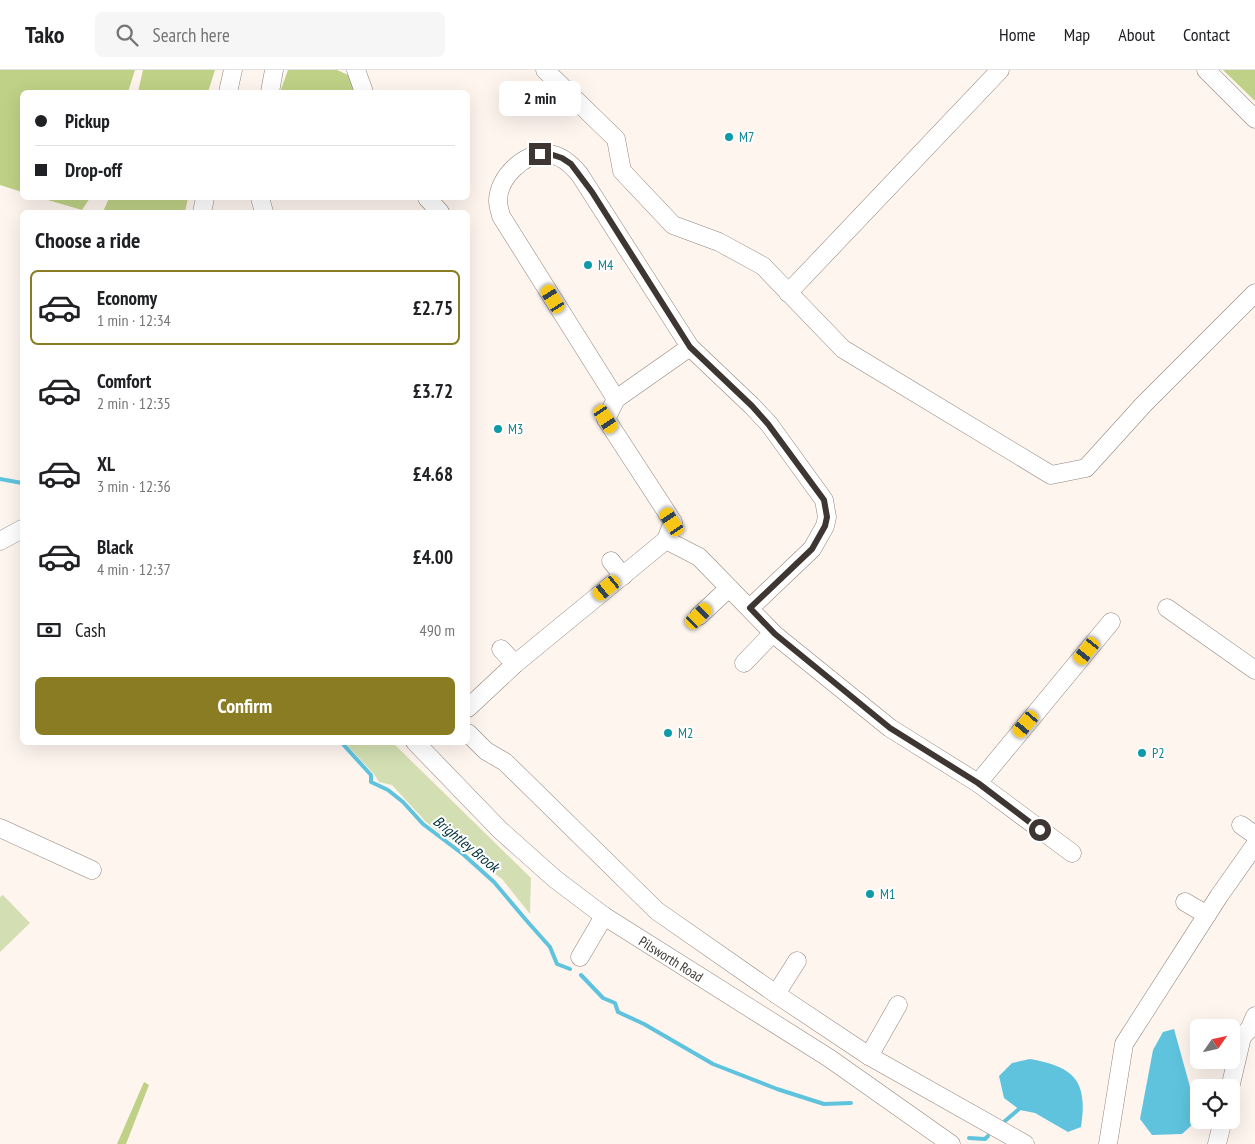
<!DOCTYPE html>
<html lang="en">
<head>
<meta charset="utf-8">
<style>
	:root { --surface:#fff; --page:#f6f6f6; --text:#202124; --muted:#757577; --line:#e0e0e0; --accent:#897c22 }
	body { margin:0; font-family:"PT Sans Narrow",sans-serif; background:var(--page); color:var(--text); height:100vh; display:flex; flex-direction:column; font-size:19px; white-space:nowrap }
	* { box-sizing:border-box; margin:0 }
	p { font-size:16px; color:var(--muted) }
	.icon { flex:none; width:28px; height:28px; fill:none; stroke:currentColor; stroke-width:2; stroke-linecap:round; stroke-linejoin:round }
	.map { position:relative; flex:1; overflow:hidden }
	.drawer { position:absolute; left:20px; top:140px; width:450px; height:535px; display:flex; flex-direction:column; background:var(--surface); border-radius:8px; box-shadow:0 5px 20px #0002 }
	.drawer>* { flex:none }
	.banner { position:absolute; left:20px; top:20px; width:450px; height:110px; border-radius:8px; box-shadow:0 5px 20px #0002; display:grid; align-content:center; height:110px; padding:0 15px; background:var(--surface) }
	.needle { width:32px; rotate:56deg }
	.controls { position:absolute; left:1190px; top:949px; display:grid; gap:10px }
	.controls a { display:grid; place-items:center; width:50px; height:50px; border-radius:8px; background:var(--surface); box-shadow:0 5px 20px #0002; font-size:25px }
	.end { position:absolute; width:22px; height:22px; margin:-11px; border:6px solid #3d3633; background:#fff; box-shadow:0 0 0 2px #fff }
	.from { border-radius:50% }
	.bubble { position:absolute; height:35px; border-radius:8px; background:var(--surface); box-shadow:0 5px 20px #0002; font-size:16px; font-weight:700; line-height:35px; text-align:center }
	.car { position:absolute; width:15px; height:30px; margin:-15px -8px; border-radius:6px; box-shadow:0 0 4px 1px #0007; background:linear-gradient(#f5c518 24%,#345 0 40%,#f5c518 0 76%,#345 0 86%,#f5c518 0) }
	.banner b { display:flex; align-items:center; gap:18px; height:48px; font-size:19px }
	.banner b+b { border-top:1px solid var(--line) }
	.banner i { width:12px; height:12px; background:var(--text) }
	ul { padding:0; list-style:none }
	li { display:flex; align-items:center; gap:15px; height:75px; margin:0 10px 8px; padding:0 5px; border:2px solid transparent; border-radius:8px }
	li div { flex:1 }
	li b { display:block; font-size:19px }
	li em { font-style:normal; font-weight:700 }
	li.selected { border-color:var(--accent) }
	li>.icon { width:45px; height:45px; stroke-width:1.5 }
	h2 { padding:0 15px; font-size:22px; line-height:60px }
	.pay { display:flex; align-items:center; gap:12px; height:55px; padding:0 15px; font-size:19px }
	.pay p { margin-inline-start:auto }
	.cta { display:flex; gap:10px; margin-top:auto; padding:10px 15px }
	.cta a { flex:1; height:58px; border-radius:8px; background:var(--accent); color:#fff; font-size:20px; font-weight:700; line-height:58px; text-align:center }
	header { display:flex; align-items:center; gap:30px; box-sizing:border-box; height:70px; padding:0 25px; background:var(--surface); border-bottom:1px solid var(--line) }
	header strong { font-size:24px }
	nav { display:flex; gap:28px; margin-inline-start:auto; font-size:18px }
	.search { width:350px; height:45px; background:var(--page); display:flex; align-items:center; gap:12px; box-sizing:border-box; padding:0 18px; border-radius:8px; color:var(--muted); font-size:19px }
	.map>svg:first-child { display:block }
	.green { fill:#d3dfb2 }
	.forest { fill:#bfd186 }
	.water { fill:#5fc3de }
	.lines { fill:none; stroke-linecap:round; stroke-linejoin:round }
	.stream { stroke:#5fc3de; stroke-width:4 }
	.minor-casing { stroke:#91837b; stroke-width:19 }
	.minor { stroke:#fff; stroke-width:18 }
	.route { stroke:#3d3633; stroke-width:6 }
	.culture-dot { fill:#0f9aa8; stroke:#fff; stroke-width:2 }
	.labels { text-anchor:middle; stroke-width:4; stroke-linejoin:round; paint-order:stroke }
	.culture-label { font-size:14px; fill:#0d838f; stroke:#fff; text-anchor:start }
	.street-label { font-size:14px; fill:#3d3633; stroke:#fff }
	.water-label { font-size:15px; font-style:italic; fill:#00313c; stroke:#fff }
</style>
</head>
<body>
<header>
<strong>Tako</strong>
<div class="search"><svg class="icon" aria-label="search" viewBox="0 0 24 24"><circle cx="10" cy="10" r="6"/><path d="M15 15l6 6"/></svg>Search here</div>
<nav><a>Home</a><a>Map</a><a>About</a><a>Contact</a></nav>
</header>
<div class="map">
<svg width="1255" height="1074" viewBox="0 0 1255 1074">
	<rect width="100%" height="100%" fill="#fef5ef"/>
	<!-- green -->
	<g class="green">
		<polygon points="345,673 393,673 531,808 530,844 502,809 426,752 392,715 379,712 374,704"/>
		<polygon points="3,825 30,853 0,882 0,827"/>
	</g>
	<!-- forest -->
	<g class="forest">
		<polygon points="0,0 135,0 128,22 22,22 22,122 0,115"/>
		<polygon points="143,0 215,0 208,22 138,22"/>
		<polygon points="288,0 337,0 348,5 357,22 280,22"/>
		<polygon points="1223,0 1255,0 1255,31"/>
		<polygon points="41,128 90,128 82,140"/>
		<polygon points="109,128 188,128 185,142 103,142"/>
		<polygon points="144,1012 149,1015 126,1074 117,1074"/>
	</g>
	<!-- water -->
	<g class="water">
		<polygon points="1174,959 1197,1042 1193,1054 1182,1064 1152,1065 1140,1049 1153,980 1163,962"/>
		<path d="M1030 989C1075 997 1088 1011 1081 1057L1068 1062 1035 1043 1020 1040 1004 1028 999 1006 1012 993Z"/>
	</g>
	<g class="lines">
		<!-- stream -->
		<g class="stream">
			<polyline points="0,409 22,413"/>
			<polyline points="341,672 371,705 371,712 388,720 403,732 423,754 464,785 494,812 526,850 550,877 557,894 570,899"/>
			<polyline points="581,905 603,928 615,933 618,942 644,954 713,994 777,1019 824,1034 851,1033"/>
			<polyline points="1005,1051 1019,1039"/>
			<polyline points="969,1068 985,1069 988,1066"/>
		</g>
		<!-- minor casing -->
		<g class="minor-casing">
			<g id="minor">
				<polyline points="356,0 364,22"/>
				<polyline points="545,0 616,69 622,101 673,155 719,172 763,196 843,279 1051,405 1086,398 1144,334 1255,223"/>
				<polyline points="1206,0 1255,49"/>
				<polyline points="228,22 233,0"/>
				<polyline points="270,22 274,0"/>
				<polyline points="260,128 264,142"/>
				<polyline points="427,128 440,142"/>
				<polyline points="202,142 205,128"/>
				<polyline points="788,223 1000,0"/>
				<path d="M616 329 501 146C500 141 498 136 498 131 498 107 525 82 548 84 562 85 572 95 580 105L690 277 752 336 769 354 824 430 827 447 825 456 812 479 750 538"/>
				<polyline points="666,470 699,487 775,565 890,658 978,713 1072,783"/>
				<polyline points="0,471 22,459"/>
				<polyline points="611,491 623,506"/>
				<polyline points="1167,538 1255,600"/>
				<polyline points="699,546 729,518"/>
				<polyline points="501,579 515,594"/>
				<polyline points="744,593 773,563"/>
				<polyline points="468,638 515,594 666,470 673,452 606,349 616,329 690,277"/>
				<polyline points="468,663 486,681 505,692 657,841 776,924 869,986 1025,1074"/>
				<polyline points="415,672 500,760 555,809 604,846 829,988 951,1074"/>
				<polyline points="978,713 1111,552"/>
				<polyline points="1241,755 1255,765"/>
				<polyline points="0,758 92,800"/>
				<polyline points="1185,832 1207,845"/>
				<polyline points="580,887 604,846"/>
				<polyline points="776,924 797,891"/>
				<polyline points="869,986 898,935"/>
				<polyline points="1230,1018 1242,967 1250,958 1255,946"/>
				<polyline points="1108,1074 1124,974 1219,826 1255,775"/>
				<polyline points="1217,1074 1223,1050"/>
			</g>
		</g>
		<!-- minor -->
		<use href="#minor" class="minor"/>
	</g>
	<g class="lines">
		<!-- route -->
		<polyline class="route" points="540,84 550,84 562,88 571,94 592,122 690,277 752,336 768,354 824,430 827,447 825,456 812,479 750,538 775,564 890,658 978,713 1040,760"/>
	</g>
	<!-- markers -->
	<g class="culture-dot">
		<circle cx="729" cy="67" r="5"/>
		<circle cx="588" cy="195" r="5"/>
		<circle cx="498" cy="359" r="5"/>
		<circle cx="668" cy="663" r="5"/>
		<circle cx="1142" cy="683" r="5"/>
		<circle cx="870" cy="824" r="5"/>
	</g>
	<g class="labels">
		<!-- culture labels -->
		<g class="culture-label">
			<text x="739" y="72">M7</text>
			<text x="598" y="200">M4</text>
			<text x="508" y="364">M3</text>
			<text x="678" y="668">M2</text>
			<text x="1152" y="688">P2</text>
			<text x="880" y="829">M1</text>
		</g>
		<!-- street labels -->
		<g class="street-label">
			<text transform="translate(671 889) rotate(32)" y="5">Pilsworth Road</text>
		</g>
		<!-- water labels -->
		<g class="water-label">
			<text transform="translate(466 774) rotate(39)" y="5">Brightley Brook</text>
		</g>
	</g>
</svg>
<div class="controls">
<a><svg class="needle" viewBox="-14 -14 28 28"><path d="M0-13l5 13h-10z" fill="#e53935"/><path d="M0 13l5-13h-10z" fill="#757577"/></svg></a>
<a><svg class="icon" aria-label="locate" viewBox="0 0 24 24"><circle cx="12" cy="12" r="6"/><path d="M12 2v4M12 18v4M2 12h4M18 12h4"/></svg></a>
</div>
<i class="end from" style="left:1040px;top:760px"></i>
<i class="end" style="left:540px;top:84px"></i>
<div class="bubble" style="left:499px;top:11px;width:82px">2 min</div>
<i class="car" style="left:553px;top:229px;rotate:328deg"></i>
<i class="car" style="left:606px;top:349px;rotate:147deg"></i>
<i class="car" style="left:672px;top:452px;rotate:327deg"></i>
<i class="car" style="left:607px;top:518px;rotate:231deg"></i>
<i class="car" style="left:699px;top:546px;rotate:46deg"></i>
<i class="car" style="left:1087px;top:581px;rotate:219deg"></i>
<i class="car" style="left:1026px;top:654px;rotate:220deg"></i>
<div class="banner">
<b><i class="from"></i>Pickup</b>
<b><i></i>Drop-off</b>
</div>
<section class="drawer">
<h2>Choose a ride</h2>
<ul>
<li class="selected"><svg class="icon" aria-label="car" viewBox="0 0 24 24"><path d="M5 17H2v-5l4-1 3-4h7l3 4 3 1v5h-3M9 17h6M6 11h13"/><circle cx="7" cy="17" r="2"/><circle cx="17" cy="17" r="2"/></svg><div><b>Economy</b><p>1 min · 12:34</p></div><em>£2.75</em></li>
<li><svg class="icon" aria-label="car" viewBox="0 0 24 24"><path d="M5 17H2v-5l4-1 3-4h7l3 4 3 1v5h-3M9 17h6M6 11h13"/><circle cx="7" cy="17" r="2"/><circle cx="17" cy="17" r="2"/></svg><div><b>Comfort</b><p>2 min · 12:35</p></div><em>£3.72</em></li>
<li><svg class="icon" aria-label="car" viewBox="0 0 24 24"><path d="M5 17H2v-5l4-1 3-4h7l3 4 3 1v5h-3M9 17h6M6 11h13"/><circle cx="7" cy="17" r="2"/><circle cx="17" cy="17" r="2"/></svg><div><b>XL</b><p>3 min · 12:36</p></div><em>£4.68</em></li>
<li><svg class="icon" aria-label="car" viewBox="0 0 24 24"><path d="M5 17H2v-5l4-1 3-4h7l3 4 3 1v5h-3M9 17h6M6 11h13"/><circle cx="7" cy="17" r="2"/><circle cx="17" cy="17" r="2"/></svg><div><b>Black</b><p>4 min · 12:37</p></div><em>£4.00</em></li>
</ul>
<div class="pay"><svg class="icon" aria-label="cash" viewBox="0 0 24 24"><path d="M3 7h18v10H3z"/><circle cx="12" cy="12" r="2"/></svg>Cash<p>490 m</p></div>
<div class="cta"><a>Confirm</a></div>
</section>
</div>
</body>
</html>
